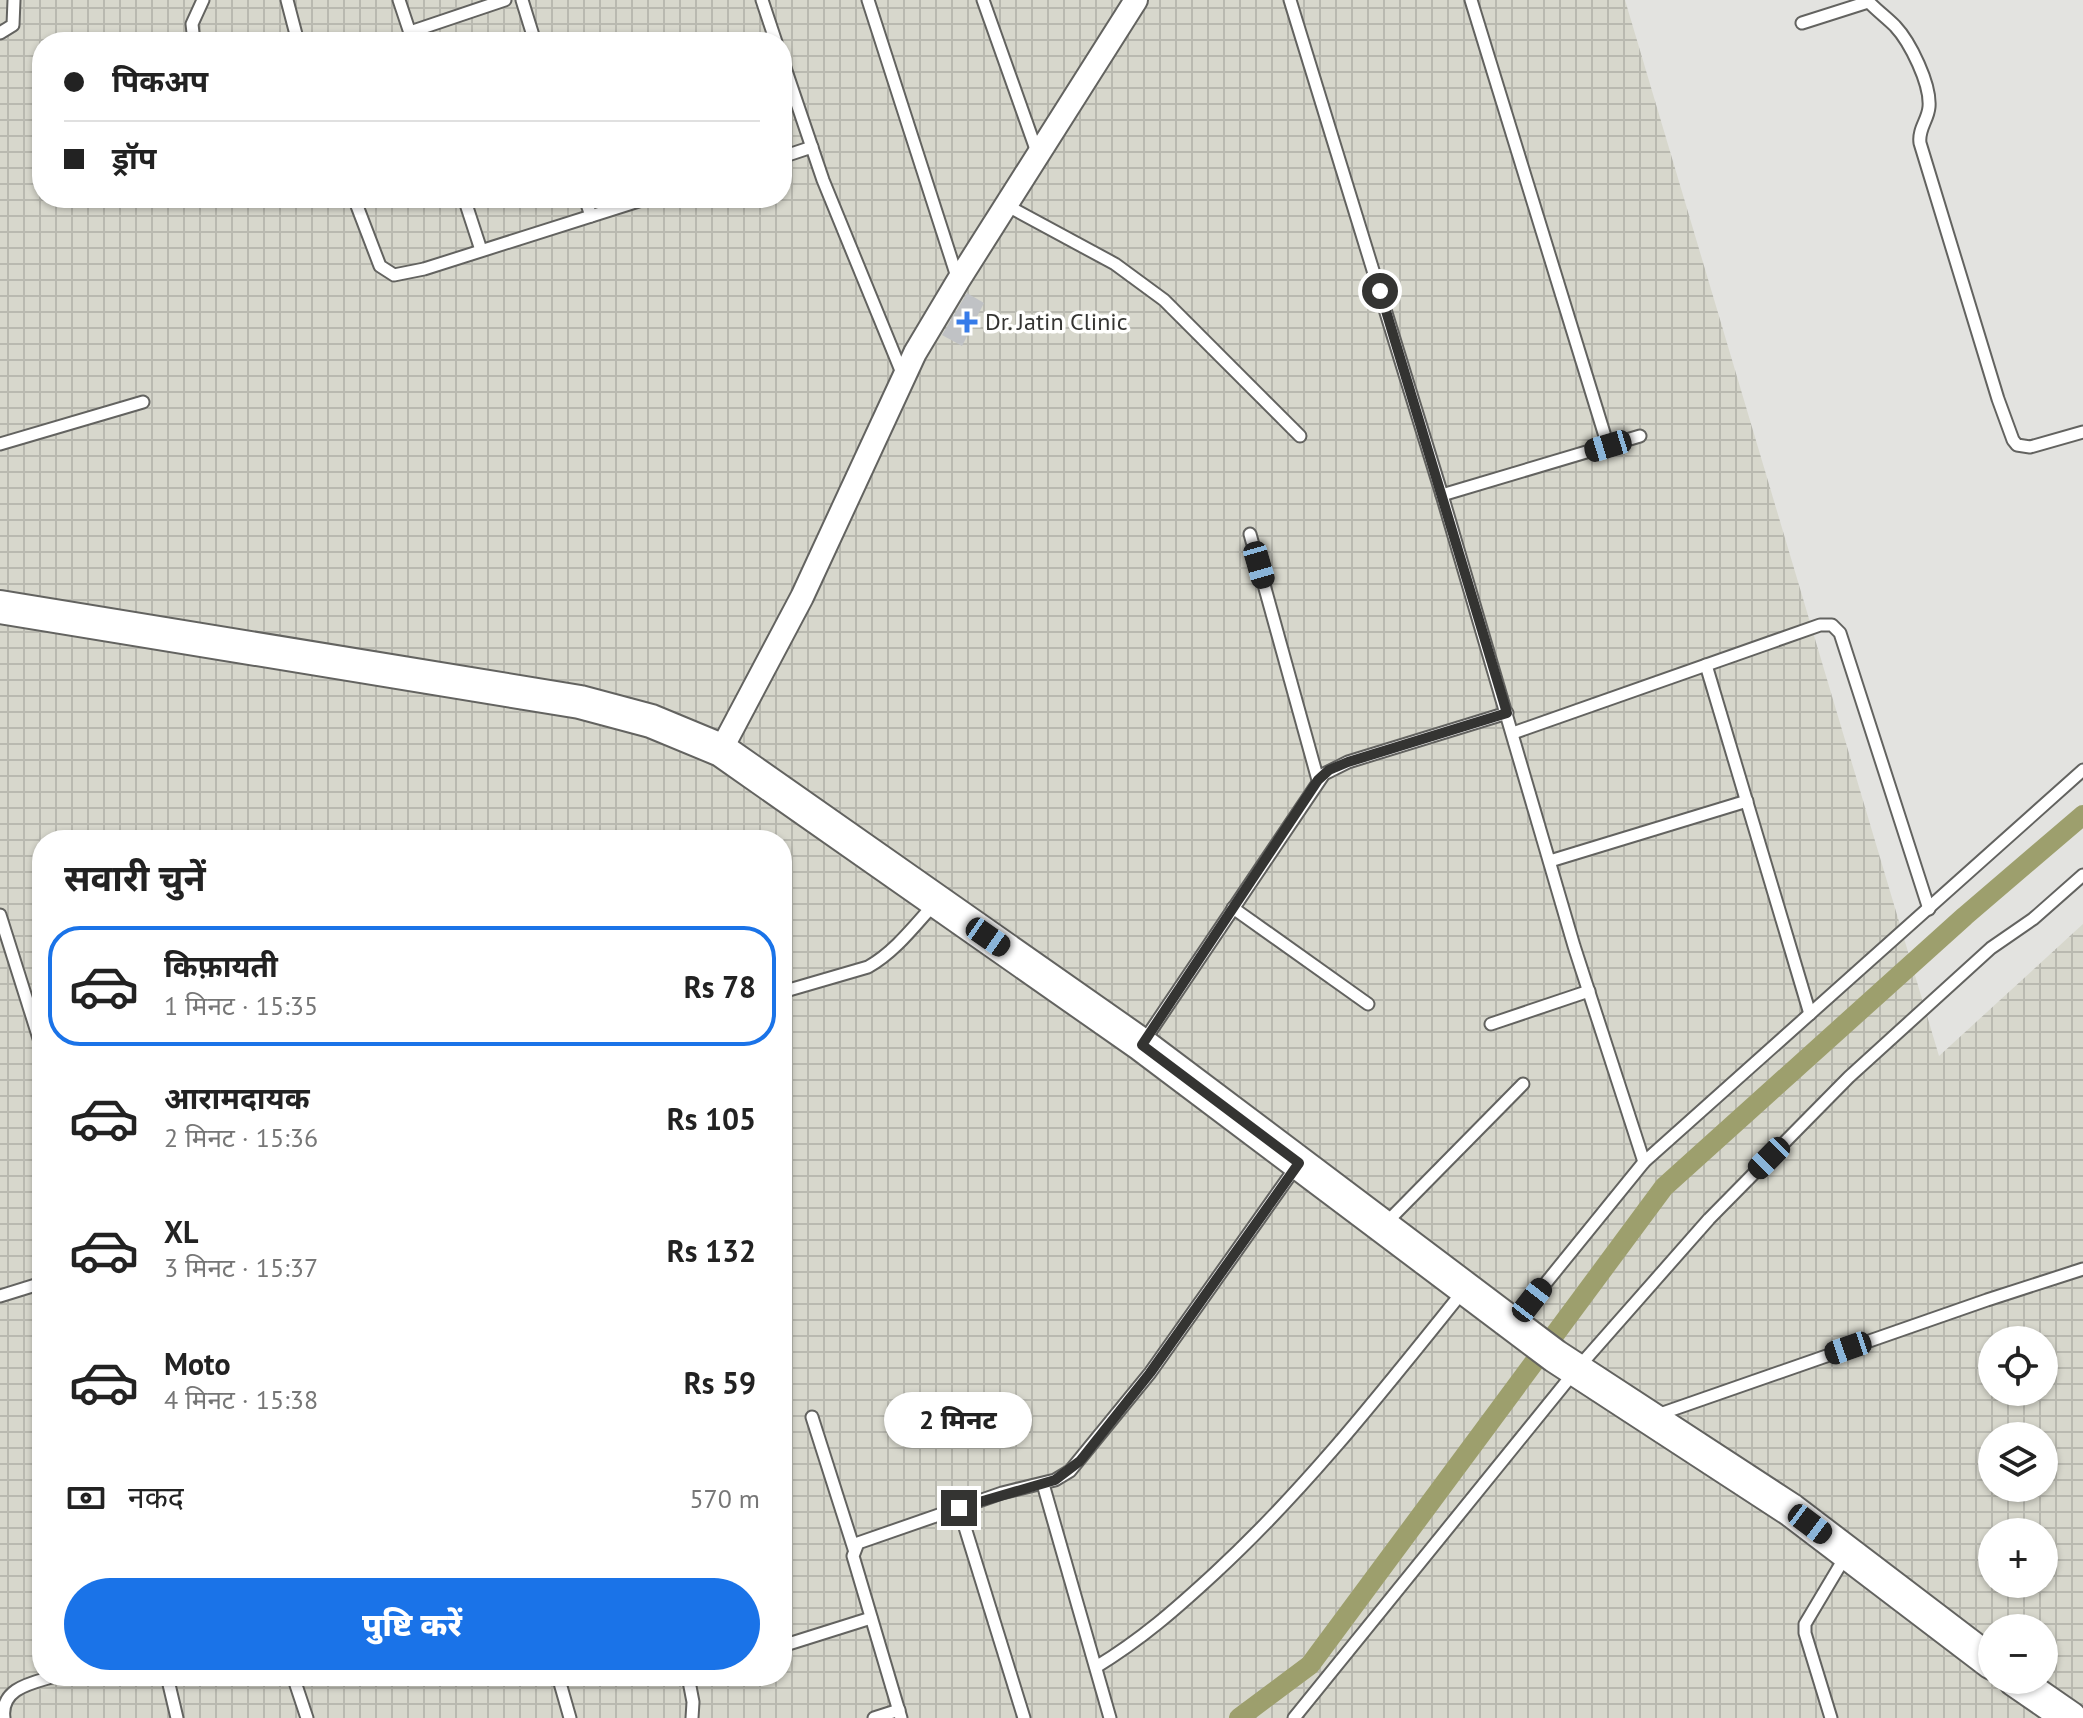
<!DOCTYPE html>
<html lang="hi">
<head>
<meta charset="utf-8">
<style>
	:root { --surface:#fff; --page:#f2f2f2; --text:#222; --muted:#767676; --line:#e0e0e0; --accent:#1a73e8 }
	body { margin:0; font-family:"PT Sans","Noto Sans Devanagari",sans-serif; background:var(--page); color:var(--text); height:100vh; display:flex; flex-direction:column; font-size:30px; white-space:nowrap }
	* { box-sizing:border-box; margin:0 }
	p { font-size:26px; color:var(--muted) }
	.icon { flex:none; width:44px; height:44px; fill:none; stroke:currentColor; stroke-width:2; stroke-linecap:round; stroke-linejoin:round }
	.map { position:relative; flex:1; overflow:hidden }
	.sheet { position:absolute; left:32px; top:830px; width:760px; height:856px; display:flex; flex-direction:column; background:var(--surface); border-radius:32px; box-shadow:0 2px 6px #0004 }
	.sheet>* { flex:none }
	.banner { position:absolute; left:32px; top:32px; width:760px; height:176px; border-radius:32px; box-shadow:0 2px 6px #0004; display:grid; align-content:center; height:176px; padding:0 32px; background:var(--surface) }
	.controls { position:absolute; left:1978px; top:1326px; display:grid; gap:16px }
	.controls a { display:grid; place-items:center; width:80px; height:80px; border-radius:50%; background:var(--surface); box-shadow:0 2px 6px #0004; font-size:40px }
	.end { position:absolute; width:36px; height:36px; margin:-18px; border:10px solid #343432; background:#fff; box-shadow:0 0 0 4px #fff }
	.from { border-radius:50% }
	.bubble { position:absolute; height:56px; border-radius:28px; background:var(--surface); box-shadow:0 2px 6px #0004; font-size:26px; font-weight:800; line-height:56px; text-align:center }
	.car { position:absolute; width:24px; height:48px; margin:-24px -12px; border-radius:10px; box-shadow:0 0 6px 2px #0007; background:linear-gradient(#222 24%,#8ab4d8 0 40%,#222 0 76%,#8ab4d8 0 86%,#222 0) }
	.banner b { display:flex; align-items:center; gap:28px; height:76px; font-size:30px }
	.banner b+b { border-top:2px solid var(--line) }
	.banner i { width:20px; height:20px; background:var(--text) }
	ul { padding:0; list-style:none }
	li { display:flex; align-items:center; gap:24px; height:120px; margin:0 16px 12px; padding:0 16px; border:4px solid transparent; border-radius:32px }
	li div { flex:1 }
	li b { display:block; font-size:30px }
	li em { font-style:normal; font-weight:800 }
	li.active { border-color:var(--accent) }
	li>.icon { width:72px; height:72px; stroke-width:1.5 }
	h2 { padding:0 32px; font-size:36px; line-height:96px }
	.pay { display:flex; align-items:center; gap:20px; height:88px; padding:0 32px; font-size:30px }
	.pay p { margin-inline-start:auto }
	.button { display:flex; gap:16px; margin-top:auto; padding:16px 32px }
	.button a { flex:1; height:92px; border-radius:48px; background:var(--accent); color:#fff; font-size:32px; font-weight:800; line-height:92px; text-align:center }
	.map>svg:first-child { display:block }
	.industrial { fill:url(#industrial-grid); fill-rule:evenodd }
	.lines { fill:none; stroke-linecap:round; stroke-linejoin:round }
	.canal { stroke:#9d9f6d; stroke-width:20 }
	.building { fill:#c0c2c5 }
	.lane-casing { stroke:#636360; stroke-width:15 }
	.street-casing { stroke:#636360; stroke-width:26 }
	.secondary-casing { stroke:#636360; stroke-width:36 }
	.lane { stroke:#fff; stroke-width:11 }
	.street { stroke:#fff; stroke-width:22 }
	.secondary { stroke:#fff; stroke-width:32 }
	.route { stroke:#343432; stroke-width:10 }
	.poi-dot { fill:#367be9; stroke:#fffffe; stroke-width:3 }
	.labels { text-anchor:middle; stroke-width:7; stroke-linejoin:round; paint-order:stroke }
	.poi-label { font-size:24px; fill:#343432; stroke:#fffffe; text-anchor:start }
</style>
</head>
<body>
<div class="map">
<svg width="2083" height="1718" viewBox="0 0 2083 1718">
	<defs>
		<pattern id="industrial-grid" width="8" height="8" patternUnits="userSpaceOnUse" patternTransform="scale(2)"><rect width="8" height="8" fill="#d7d7cc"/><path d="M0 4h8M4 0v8" fill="none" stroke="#b9b9b0"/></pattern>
	</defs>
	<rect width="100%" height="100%" fill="#e3e3e0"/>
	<!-- industrial -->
	<path class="industrial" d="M0 0H1625L1939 1056 2083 924V1718H0ZM42 42H782V198H42ZM42 840H782V1676H42ZM1992 1340H2044V1392H1992ZM1992 1436H2044V1488H1992ZM1992 1532H2044V1584H1992ZM1992 1628H2044V1680H1992Z"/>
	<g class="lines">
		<!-- canal -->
		<polyline class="canal" points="1239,1718 1310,1665 1664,1187 1965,916 2083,815"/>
	</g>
	<!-- building -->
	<polygon class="building" points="967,293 984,303 962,346 942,335"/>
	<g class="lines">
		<!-- lane casing -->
		<g class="lane-casing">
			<g id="lane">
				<polyline points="287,0 298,42"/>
				<polyline points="399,0 413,42"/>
				<polyline points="522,0 535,42"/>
				<polyline points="762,0 776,42"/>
				<polyline points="868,0 958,280"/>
				<polyline points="983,0 1038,155"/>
				<polyline points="1290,0 1442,495 1574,946 1644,1162"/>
				<polyline points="1471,0 1608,446"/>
				<path d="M1867 0C1875 9 1886 17 1895 26 1910 42 1931 84 1929 107 1928 120 1918 129 1920 143L1998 399 2013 440 2017 445 2030 447 2083 432"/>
				<polyline points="1802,23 1868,2"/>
				<polyline points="410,32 505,0"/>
				<polyline points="0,33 13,25 14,0"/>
				<polyline points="194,42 192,24 203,0"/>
				<polyline points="782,59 823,180 904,378"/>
				<polyline points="782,157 812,147"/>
				<polyline points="354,198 380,266 394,275 424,269 648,198"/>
				<polyline points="464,198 481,250"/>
				<polyline points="585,198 591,216"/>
				<polyline points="1006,205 1115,264 1164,300 1300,436"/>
				<polyline points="0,444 143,402"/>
				<polyline points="1442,495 1640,436"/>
				<polyline points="1250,534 1318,780"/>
				<polyline points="1706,665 1810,1014"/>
				<polyline points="1513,733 1820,625 1832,625 1840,633 1929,909"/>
				<polyline points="1550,861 1747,801"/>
				<polyline points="1233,908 1368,1004"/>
				<polyline points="0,915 42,1048"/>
				<path d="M782 992 868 967C895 952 915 925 936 902"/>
				<polyline points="1491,1024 1589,991"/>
				<polyline points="1144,1041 1324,774 1348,762 1507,713"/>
				<polyline points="1386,1223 1523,1084"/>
				<polyline points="0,1296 42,1283"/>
				<polyline points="1515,1321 1644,1162 2083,770"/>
				<polyline points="1657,1415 1987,1300 2083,1269"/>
				<polyline points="812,1417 854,1549"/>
				<polyline points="1043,1484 1110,1718"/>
				<polyline points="959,1508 1024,1718"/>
				<polyline points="782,1646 871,1618"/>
				<path d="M1096 1667C1142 1639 1176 1609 1215 1573 1308 1487 1385 1388 1464 1290"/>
				<polyline points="167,1676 177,1718"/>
				<polyline points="293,1676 307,1718"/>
				<polyline points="558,1676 570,1718"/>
				<polyline points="688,1676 693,1702 692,1718"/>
				<path d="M4 1718C0 1688 32 1683 55 1676"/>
				<polyline points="874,1718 899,1710"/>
				<polyline points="901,1718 853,1556 858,1543 1002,1493 1055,1480 1070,1471 1150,1373 1298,1164"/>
				<polyline points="1294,1718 1576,1370 1709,1219 1849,1077 1991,948 2033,919 2083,875"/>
				<polyline points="1831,1718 1805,1633 1805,1624 1845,1557"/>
			</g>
		</g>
		<!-- street casing -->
		<g class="street-casing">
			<polyline id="street" points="721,750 802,597 915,353 958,281 1136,0"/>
		</g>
		<!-- secondary casing -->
		<g class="secondary-casing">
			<g id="secondary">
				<polyline points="0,607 580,702 651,721 721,750 1142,1045 1555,1356 1791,1510 1992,1663"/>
				<polyline points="2015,1680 2070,1718"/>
			</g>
		</g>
		<!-- lane -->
		<use href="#lane" class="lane"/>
		<!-- street -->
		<use href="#street" class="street"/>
		<!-- secondary -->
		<use href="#secondary" class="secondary"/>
	</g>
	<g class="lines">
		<!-- route -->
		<polyline class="route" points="959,1508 1055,1480 1080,1461 1150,1373 1299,1163 1142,1045 1318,780 1329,770 1348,762 1507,713 1380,291"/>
	</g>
	<!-- markers -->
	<path class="poi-dot" d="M963 310h8v8h8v8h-8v8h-8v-8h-8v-8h8z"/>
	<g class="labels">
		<!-- poi labels -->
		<g class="poi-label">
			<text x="985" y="330">Dr. Jatin Clinic</text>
		</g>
	</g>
</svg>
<div class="controls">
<a><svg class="icon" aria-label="locate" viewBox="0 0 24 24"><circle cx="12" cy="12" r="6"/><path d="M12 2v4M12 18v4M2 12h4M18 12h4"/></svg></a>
<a><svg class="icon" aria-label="layers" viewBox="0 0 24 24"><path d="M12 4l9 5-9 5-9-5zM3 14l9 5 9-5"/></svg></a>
<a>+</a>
<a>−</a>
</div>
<i class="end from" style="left:1380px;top:291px"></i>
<i class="end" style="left:959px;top:1508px"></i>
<div class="bubble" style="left:884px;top:1392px;width:148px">2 मिनट</div>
<i class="car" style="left:1608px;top:446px;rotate:253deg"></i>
<i class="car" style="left:1259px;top:565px;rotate:164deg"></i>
<i class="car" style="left:988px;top:937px;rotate:125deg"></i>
<i class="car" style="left:1769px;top:1158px;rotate:225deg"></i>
<i class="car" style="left:1532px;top:1300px;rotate:38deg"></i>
<i class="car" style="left:1848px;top:1348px;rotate:251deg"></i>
<i class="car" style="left:1810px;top:1524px;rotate:127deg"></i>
<div class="banner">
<b><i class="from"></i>पिकअप</b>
<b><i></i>ड्रॉप</b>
</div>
<section class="sheet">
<h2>सवारी चुनें</h2>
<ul>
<li class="active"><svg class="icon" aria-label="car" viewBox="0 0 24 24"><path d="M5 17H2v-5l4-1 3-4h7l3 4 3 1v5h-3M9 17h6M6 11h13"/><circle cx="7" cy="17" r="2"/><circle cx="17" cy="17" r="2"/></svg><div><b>किफ़ायती</b><p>1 मिनट · 15:35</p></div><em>Rs 78</em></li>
<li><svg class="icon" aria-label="car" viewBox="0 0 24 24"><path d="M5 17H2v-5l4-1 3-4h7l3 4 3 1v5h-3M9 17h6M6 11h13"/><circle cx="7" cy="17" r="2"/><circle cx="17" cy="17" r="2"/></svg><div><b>आरामदायक</b><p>2 मिनट · 15:36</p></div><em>Rs 105</em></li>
<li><svg class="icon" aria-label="car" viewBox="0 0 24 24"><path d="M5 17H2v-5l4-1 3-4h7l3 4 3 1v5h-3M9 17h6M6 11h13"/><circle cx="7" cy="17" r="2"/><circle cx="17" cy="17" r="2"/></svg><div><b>XL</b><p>3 मिनट · 15:37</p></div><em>Rs 132</em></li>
<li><svg class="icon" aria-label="car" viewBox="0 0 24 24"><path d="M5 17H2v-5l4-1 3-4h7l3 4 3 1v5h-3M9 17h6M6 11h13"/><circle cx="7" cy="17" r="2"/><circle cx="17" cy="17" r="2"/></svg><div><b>Moto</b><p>4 मिनट · 15:38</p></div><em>Rs 59</em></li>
</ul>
<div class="pay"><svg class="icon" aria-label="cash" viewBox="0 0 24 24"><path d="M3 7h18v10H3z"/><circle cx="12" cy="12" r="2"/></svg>नकद<p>570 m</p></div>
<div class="button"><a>पुष्टि करें</a></div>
</section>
</div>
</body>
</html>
